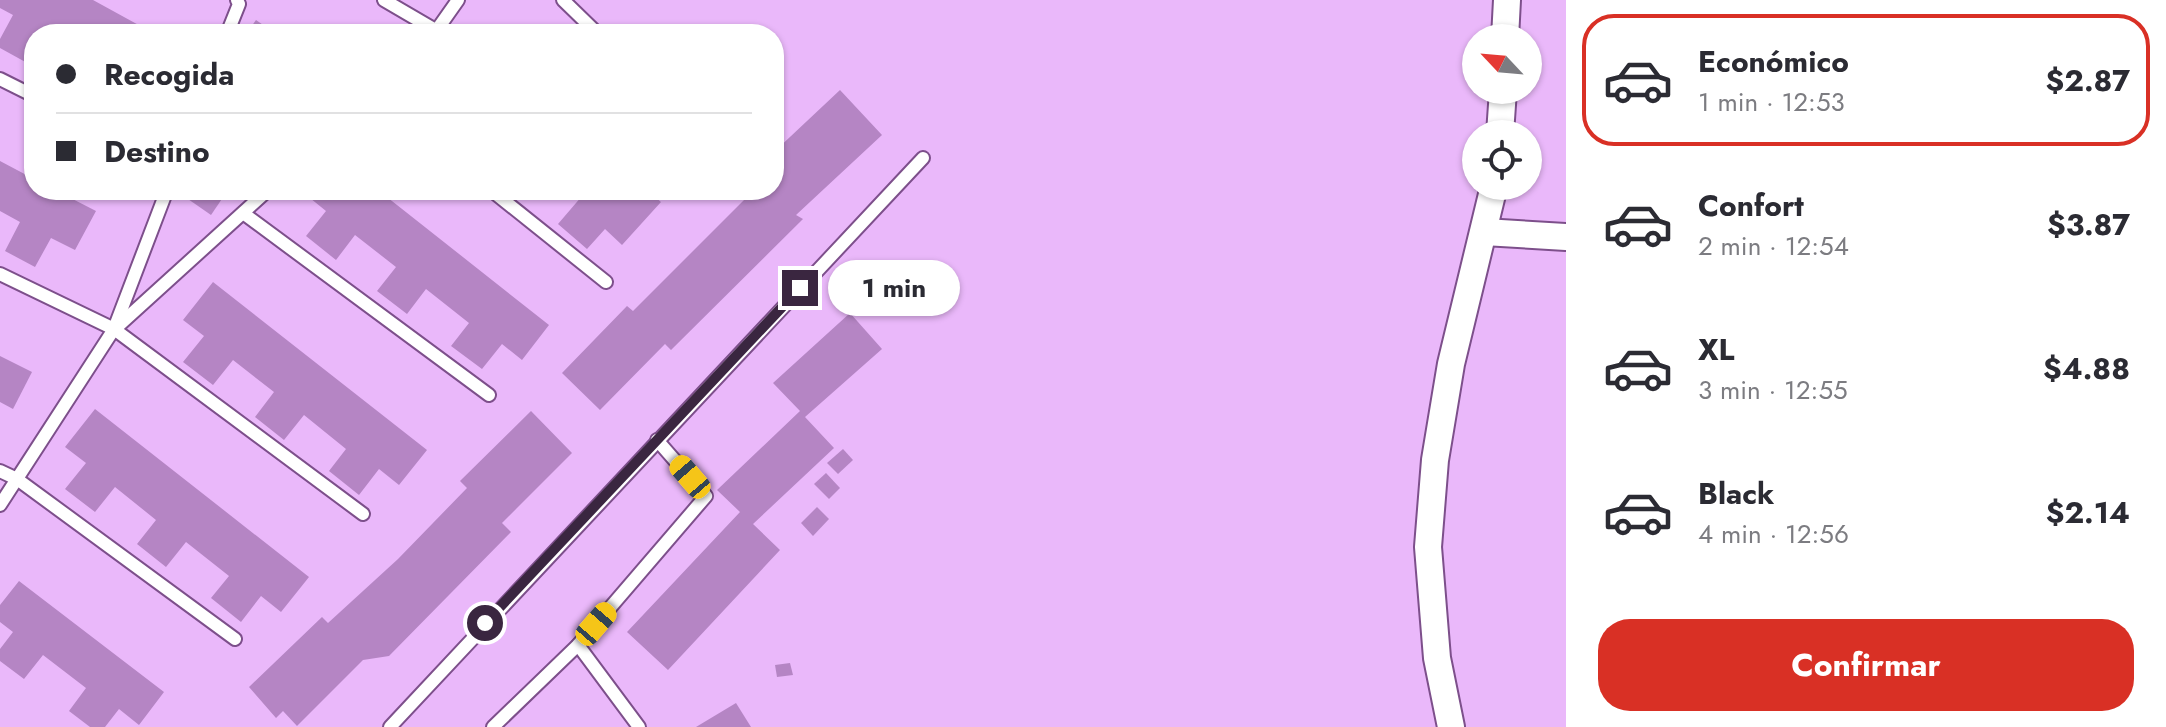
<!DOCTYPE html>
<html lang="es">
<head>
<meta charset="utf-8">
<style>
	:root { --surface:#fff; --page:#f7f7f7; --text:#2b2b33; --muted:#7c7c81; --line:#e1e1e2; --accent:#d93025 }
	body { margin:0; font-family:Jost,sans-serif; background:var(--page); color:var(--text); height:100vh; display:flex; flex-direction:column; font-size:30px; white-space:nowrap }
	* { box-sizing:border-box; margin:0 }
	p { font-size:26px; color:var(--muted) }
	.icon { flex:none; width:44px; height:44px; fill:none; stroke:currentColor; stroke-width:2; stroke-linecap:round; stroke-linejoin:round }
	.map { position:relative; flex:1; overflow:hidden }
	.sheet { display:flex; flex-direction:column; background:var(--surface); width:600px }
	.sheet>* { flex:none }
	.guide { position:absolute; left:24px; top:24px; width:760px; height:176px; border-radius:32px; box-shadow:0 2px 6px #0004; display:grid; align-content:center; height:176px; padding:0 32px; background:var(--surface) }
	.needle { width:52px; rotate:296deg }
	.controls { position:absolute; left:1462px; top:24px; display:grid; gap:16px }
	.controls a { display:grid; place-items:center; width:80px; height:80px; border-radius:50%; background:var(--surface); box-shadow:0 2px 6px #0004; font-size:40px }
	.end { position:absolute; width:36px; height:36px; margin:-18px; border:10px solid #3a2640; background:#fff; box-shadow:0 0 0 4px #fff }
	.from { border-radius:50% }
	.bubble { position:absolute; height:56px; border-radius:28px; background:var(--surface); box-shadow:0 2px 6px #0004; font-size:26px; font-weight:700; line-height:56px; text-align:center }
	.car { position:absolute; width:24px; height:48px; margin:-24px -12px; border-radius:10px; box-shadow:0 0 6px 2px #0007; background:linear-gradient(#f5c518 24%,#345 0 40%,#f5c518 0 76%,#345 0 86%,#f5c518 0) }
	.guide b { display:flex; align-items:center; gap:28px; height:76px; font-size:30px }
	.guide b+b { border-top:2px solid var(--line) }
	.guide i { width:20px; height:20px; background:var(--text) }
	ul { padding:14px 0 0; list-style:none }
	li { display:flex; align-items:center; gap:24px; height:132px; margin:0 16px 12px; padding:0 16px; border:4px solid transparent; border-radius:32px }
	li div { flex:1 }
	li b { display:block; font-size:30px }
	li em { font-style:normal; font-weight:700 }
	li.on { border-color:var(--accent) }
	li>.icon { width:72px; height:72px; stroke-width:1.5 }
	.button { display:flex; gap:16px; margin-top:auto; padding:16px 32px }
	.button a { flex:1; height:92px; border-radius:32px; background:var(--accent); color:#fff; font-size:32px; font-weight:700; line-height:92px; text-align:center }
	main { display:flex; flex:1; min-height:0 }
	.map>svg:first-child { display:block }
	.building { fill:#b585c4 }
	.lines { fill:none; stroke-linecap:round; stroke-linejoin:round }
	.lane-casing { stroke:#7d4f8b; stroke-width:16 }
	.street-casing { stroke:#7d4f8b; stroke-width:30 }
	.lane { stroke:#fff; stroke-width:12 }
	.street { stroke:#fff; stroke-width:26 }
	.route { stroke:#3a2640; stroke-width:10 }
</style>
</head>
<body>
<main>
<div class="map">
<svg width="1566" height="727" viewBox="0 0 1566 727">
	<rect width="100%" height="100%" fill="#eab8fa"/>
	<!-- building -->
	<g class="building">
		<polygon points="0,0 93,0 155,34 34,34 34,55 29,64 0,48 0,39 13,15 0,8"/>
		<polygon points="256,20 276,34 246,34"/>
		<polygon points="840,90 882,135 796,215 803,219 671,350 665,344 600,410 562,373 627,306 633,311 754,190 774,190 774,152"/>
		<polygon points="0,161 34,179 34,190 55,190 96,211 75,250 51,238 35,267 5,251 20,222 0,211"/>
		<polygon points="175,190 228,190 211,215"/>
		<polygon points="309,190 378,190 549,325 522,360 502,344 482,369 451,346 469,323 426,289 407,314 377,291 396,267 355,235 336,260 306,236 326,211 305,194"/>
		<polygon points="575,190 647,190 661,202 622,245 605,229 587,249 558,224 582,196"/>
		<polygon points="213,282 427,450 399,485 379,469 359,495 329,471 346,449 304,415 284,440 255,417 274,392 233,360 213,385 183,362 204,336 183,320"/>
		<polygon points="850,313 882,349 805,417 834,448 753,524 780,550 668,670 627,632 740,512 717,490 800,411 773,383"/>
		<polygon points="0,356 32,372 13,409 0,402"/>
		<polygon points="95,409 309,577 281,612 261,596 241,622 211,598 229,576 186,542 166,567 137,544 156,520 115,487 95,512 65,489 86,463 65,447"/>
		<polygon points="531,411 572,453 502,523 511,532 389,656 363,660 297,726 283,711 276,718 249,687 322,617 328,623 398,559 467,488 460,481"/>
		<polygon points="843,449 853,460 838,474 827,463"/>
		<polygon points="826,473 840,488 829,499 814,484"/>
		<polygon points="817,507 829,519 813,536 801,523"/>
		<polygon points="19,581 164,692 139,725 119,709 105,727 90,727 69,711 86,688 43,655 24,679 0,661 0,649 13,632 0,622 0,605"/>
		<polygon points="790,663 793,675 777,677 775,665"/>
		<polygon points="736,703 751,727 696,727"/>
	</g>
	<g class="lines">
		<!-- lane casing -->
		<g class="lane-casing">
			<g id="lane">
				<polyline points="384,0 437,31"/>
				<polyline points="563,0 598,34"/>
				<polyline points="227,34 239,4 237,0"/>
				<polyline points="434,34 458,0"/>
				<polyline points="0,79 34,96"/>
				<polyline points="491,190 606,282"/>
				<polyline points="243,213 489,395"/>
				<polyline points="0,274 114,329 363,514"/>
				<polyline points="117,327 268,190"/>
				<polyline points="0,471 17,479 235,639"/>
				<polyline points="0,505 114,329 167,190"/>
				<polyline points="578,645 639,727"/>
				<polyline points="390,727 923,158"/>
				<polyline points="493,727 578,645 706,496 657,440"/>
			</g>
		</g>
		<!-- street casing -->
		<g class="street-casing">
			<g id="street">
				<polyline points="1505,38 1507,0"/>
				<polyline points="1500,134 1503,90"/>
				<polyline points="1484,232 1566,237"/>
				<polyline points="1451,727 1437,658 1428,547 1435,460 1451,364 1494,186"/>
			</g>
		</g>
		<!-- lane -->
		<use href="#lane" class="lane"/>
		<!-- street -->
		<use href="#street" class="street"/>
	</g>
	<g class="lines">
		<!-- route -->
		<polyline class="route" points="485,623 800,288"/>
	</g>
</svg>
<div class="controls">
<a><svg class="needle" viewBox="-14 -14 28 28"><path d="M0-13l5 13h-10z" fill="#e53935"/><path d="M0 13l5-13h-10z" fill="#7c7c81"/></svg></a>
<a><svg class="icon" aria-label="locate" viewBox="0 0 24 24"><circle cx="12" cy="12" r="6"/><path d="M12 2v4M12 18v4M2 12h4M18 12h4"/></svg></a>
</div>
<i class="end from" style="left:485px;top:623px"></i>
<i class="end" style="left:800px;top:288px"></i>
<div class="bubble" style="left:828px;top:260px;width:132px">1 min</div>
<i class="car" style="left:690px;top:477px;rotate:319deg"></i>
<i class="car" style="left:596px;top:624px;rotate:41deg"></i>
<div class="guide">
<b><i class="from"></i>Recogida</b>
<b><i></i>Destino</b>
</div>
</div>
<section class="sheet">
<ul>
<li class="on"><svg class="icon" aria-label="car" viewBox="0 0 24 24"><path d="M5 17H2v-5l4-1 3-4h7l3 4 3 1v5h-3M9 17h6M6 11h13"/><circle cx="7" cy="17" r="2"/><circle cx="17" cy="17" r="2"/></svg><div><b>Económico</b><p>1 min · 12:53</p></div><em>$2.87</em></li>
<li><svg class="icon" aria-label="car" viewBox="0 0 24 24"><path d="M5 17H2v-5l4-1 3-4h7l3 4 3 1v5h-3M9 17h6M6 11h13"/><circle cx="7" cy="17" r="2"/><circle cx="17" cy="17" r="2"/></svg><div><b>Confort</b><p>2 min · 12:54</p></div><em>$3.87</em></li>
<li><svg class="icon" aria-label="car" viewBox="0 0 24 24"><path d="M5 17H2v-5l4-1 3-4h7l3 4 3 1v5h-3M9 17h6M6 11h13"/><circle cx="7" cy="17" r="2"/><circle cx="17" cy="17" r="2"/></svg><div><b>XL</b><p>3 min · 12:55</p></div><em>$4.88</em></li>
<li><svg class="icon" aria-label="car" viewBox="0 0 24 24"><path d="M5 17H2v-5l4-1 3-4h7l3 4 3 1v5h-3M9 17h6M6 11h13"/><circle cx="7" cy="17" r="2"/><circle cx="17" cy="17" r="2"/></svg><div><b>Black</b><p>4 min · 12:56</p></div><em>$2.14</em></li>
</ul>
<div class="button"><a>Confirmar</a></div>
</section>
</main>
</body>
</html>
